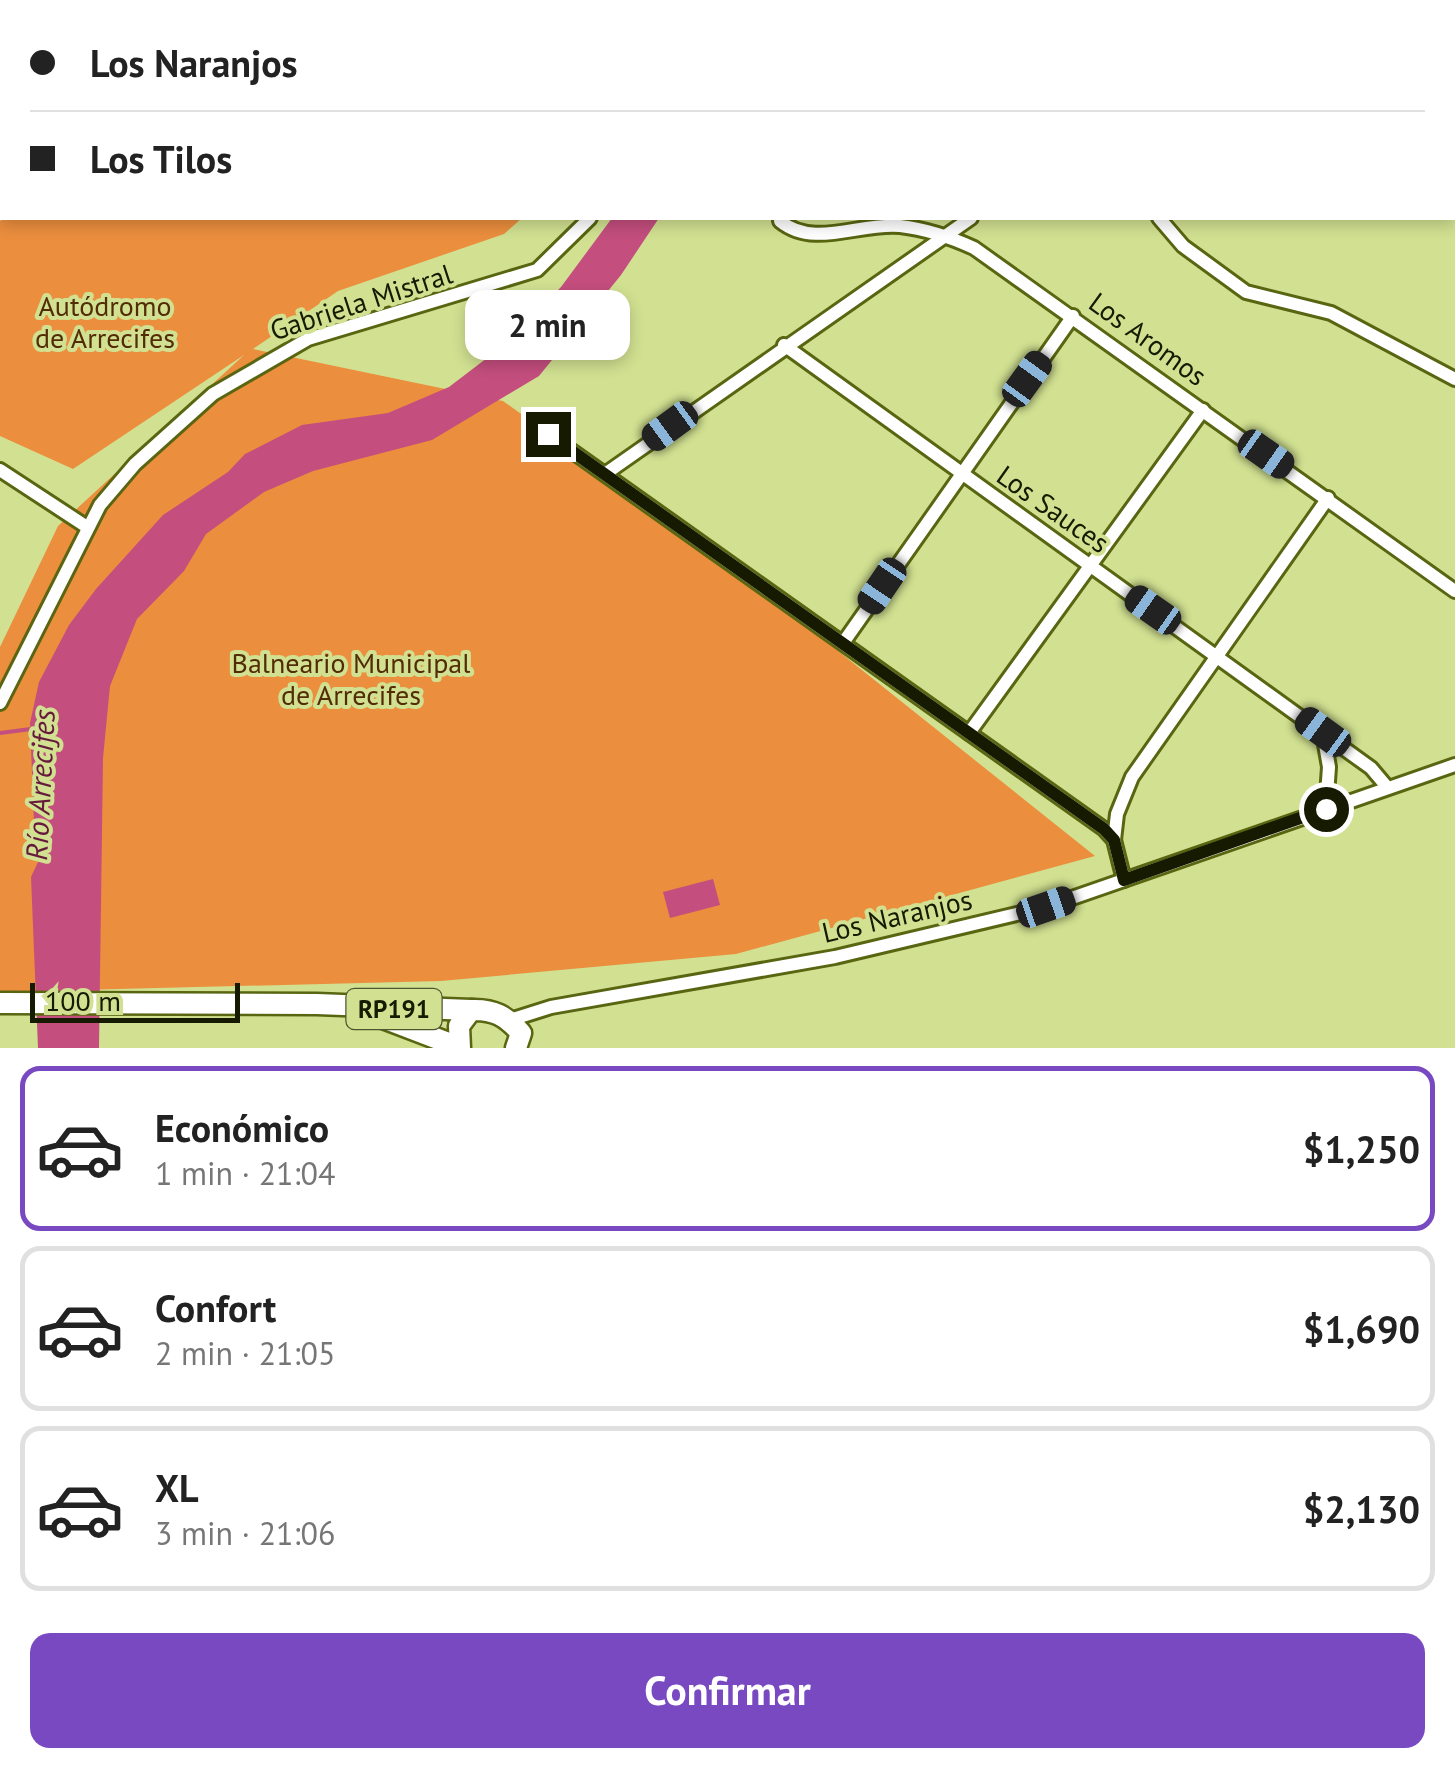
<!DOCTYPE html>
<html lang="es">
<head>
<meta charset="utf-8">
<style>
	:root { --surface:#fff; --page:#f6f6f6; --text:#222; --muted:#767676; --line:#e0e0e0; --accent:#7849c1 }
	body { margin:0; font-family:"PT Sans",sans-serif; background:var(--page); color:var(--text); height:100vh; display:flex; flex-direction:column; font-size:38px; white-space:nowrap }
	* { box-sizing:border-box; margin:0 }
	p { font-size:32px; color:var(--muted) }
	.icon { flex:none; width:55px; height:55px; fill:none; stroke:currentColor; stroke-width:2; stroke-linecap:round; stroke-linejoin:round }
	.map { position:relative; height:1048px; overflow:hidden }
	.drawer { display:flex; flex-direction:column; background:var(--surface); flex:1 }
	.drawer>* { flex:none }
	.guide { position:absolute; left:0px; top:0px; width:1455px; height:220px; box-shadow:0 5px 15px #0003; display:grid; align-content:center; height:220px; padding:0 30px; background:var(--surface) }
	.scale { position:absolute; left:30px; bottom:25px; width:210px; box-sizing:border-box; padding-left:10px; border:5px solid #151a00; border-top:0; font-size:28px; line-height:35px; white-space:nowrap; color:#151a00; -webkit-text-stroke:8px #d1e191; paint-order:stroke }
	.end { position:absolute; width:45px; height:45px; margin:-22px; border:12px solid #151a00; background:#fff; box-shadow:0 0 0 5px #fff }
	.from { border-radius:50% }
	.bubble { position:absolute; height:70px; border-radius:20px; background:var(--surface); box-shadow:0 5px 15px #0003; font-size:32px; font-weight:700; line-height:70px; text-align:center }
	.car { position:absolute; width:30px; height:60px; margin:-30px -15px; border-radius:12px; box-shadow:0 0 8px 2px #0007; background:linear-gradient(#222 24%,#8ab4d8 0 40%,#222 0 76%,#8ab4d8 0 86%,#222 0) }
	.guide b { display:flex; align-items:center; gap:35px; height:95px; font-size:38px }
	.guide b+b { border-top:2px solid var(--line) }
	.guide i { width:25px; height:25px; background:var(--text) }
	ul { padding:18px 0 0; list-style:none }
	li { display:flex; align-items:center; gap:30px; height:165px; margin:0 20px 15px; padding:0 10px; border:5px solid var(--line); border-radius:20px }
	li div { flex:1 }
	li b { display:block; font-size:38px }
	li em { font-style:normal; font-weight:700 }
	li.on { border-color:var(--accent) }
	li>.icon { width:90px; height:90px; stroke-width:1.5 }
	.action { display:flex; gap:20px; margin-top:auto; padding:20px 30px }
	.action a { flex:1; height:115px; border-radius:20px; background:var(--accent); color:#fff; font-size:40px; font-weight:700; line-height:115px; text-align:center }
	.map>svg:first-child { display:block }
	.green { fill:#eb8e3e }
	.water { fill:#c44e7e }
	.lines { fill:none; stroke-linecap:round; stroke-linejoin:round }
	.stream { stroke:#c44e7e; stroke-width:4 }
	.minor-casing { stroke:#596510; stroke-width:18 }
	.secondary-casing { stroke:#596510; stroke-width:22 }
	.primary-casing { stroke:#596510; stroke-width:25 }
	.minor { stroke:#fff; stroke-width:12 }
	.secondary { stroke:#fff; stroke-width:18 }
	.primary { stroke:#fff; stroke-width:20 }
	.route { stroke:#151a00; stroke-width:12 }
	.labels { text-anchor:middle; stroke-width:8; stroke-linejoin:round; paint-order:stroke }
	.shield { fill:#d1e191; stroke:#4d562c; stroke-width:2.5 }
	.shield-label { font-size:25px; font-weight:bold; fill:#151a00 }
	.street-label { font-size:28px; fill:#151a00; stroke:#d1e191 }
	.park-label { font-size:28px; fill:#532c06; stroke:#d1e191 }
	.water-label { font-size:30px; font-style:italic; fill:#65193b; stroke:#d1e191 }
</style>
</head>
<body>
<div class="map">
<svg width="1455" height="1048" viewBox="0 0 1455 1048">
	<rect width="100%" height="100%" fill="#d1e191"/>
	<!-- green -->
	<g class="green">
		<polygon points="209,0 788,0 207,2"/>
		<polygon points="4,218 522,218 504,234 338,291 253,349 503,401 714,552 1095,856 736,954 441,981 0,992 0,647 58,526 244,355 73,469 0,436 0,221"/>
	</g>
	<!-- water -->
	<g class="water">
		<polygon points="612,218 659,218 621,275 539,376 432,440 313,471 264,492 206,534 184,571 137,619 110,686 103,758 99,1048 38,1048 31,877 45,847 34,822 30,723 39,682 69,625 96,589 163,515 228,472 245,454 302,425 388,413 449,387 504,345 561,287"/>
		<polygon points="713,879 720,905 670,918 663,892"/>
	</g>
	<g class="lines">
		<!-- stream -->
		<polyline class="stream" points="0,733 31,729"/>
		<!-- minor casing -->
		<g class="minor-casing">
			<g id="minor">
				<polyline points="870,2 872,0"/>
				<polyline points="1040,2 1042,0"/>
				<polyline points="1192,2 1193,0"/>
				<polyline points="0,24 2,25"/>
				<polyline points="1159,218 1183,246 1246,292 1331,313 1455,379"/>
				<path d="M780 221C814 249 860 222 900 226 926 229 950 237 974 248L1455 591"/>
				<polyline points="784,345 1371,768 1387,787"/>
				<polyline points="548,434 1104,829 1114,840 1124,880"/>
				<polyline points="0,470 87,527"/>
				<polyline points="605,474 971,218"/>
				<polyline points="843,643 1073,316"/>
				<polyline points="0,703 100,505 135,464 213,394 308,339 537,270 590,218"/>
				<polyline points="969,733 1203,410"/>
				<polyline points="1323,733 1329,767 1326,809"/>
				<polyline points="1114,840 1117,814 1132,777 1328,498"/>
				<polyline points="510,1020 551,1007 835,957 1046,907 1455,765"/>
			</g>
		</g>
		<!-- secondary casing -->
		<g class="secondary-casing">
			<g id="secondary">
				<polyline points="35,2 36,0"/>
				<polyline points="0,72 2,68"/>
			</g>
		</g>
		<!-- primary casing -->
		<g class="primary-casing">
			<g id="primary">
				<polyline points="0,1003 317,1004 471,1010"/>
				<polyline points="383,1018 459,1047"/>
				<path d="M460 1048 459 1026 471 1010C494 1009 506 1016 521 1033L516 1048"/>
			</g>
		</g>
		<!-- minor -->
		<use href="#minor" class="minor"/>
		<!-- secondary -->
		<use href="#secondary" class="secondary"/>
		<!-- primary -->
		<use href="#primary" class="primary"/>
	</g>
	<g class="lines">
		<!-- route -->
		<polyline class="route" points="548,434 1104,829 1114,840 1124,880 1326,809"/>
	</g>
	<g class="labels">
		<!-- shield labels -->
		<rect class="shield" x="346.5" y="989" width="95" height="40" rx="8"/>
		<g class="shield-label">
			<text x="394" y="1018">RP191</text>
		</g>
		<!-- street labels -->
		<g class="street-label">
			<text transform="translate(361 302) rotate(-18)" y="10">Gabriela Mistral</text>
			<text transform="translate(1148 339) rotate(36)" y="10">Los Aromos</text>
			<text transform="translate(1053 509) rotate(35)" y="10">Los Sauces</text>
			<text transform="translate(897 916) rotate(-13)" y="10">Los Naranjos</text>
		</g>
		<!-- park labels -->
		<g class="park-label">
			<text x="105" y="316">Autódromo<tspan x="105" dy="32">de Arrecifes</tspan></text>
			<text x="351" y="673">Balneario Municipal<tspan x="351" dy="32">de Arrecifes</tspan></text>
		</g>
		<!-- water labels -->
		<g class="water-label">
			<text transform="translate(41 785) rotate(-87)" y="10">Río Arrecifes</text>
		</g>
	</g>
</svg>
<div class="scale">100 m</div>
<i class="end from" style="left:1326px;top:809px"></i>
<i class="end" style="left:548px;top:434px"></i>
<div class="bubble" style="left:465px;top:290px;width:165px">2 min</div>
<i class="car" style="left:1027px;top:379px;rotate:36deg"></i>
<i class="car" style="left:670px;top:426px;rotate:234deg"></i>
<i class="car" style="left:1266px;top:454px;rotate:125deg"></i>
<i class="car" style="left:882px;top:586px;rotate:214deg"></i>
<i class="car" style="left:1153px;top:610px;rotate:305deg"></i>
<i class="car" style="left:1323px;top:732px;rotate:306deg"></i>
<i class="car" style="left:1046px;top:907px;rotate:71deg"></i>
<div class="guide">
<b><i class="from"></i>Los Naranjos</b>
<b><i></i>Los Tilos</b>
</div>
</div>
<section class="drawer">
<ul>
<li class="on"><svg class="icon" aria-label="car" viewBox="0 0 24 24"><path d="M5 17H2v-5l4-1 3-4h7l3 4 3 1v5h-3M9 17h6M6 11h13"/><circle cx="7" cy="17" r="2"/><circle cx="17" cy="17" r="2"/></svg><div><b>Económico</b><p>1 min · 21:04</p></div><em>$1,250</em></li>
<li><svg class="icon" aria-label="car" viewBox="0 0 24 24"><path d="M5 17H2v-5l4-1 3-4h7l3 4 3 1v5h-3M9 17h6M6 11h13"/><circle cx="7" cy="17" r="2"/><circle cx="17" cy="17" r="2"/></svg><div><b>Confort</b><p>2 min · 21:05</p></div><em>$1,690</em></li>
<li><svg class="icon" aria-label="car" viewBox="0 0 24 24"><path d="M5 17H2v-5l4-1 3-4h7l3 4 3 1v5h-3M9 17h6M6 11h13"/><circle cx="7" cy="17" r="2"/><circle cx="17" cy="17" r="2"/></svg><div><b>XL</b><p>3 min · 21:06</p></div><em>$2,130</em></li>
</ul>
<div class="action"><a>Confirmar</a></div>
</section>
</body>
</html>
